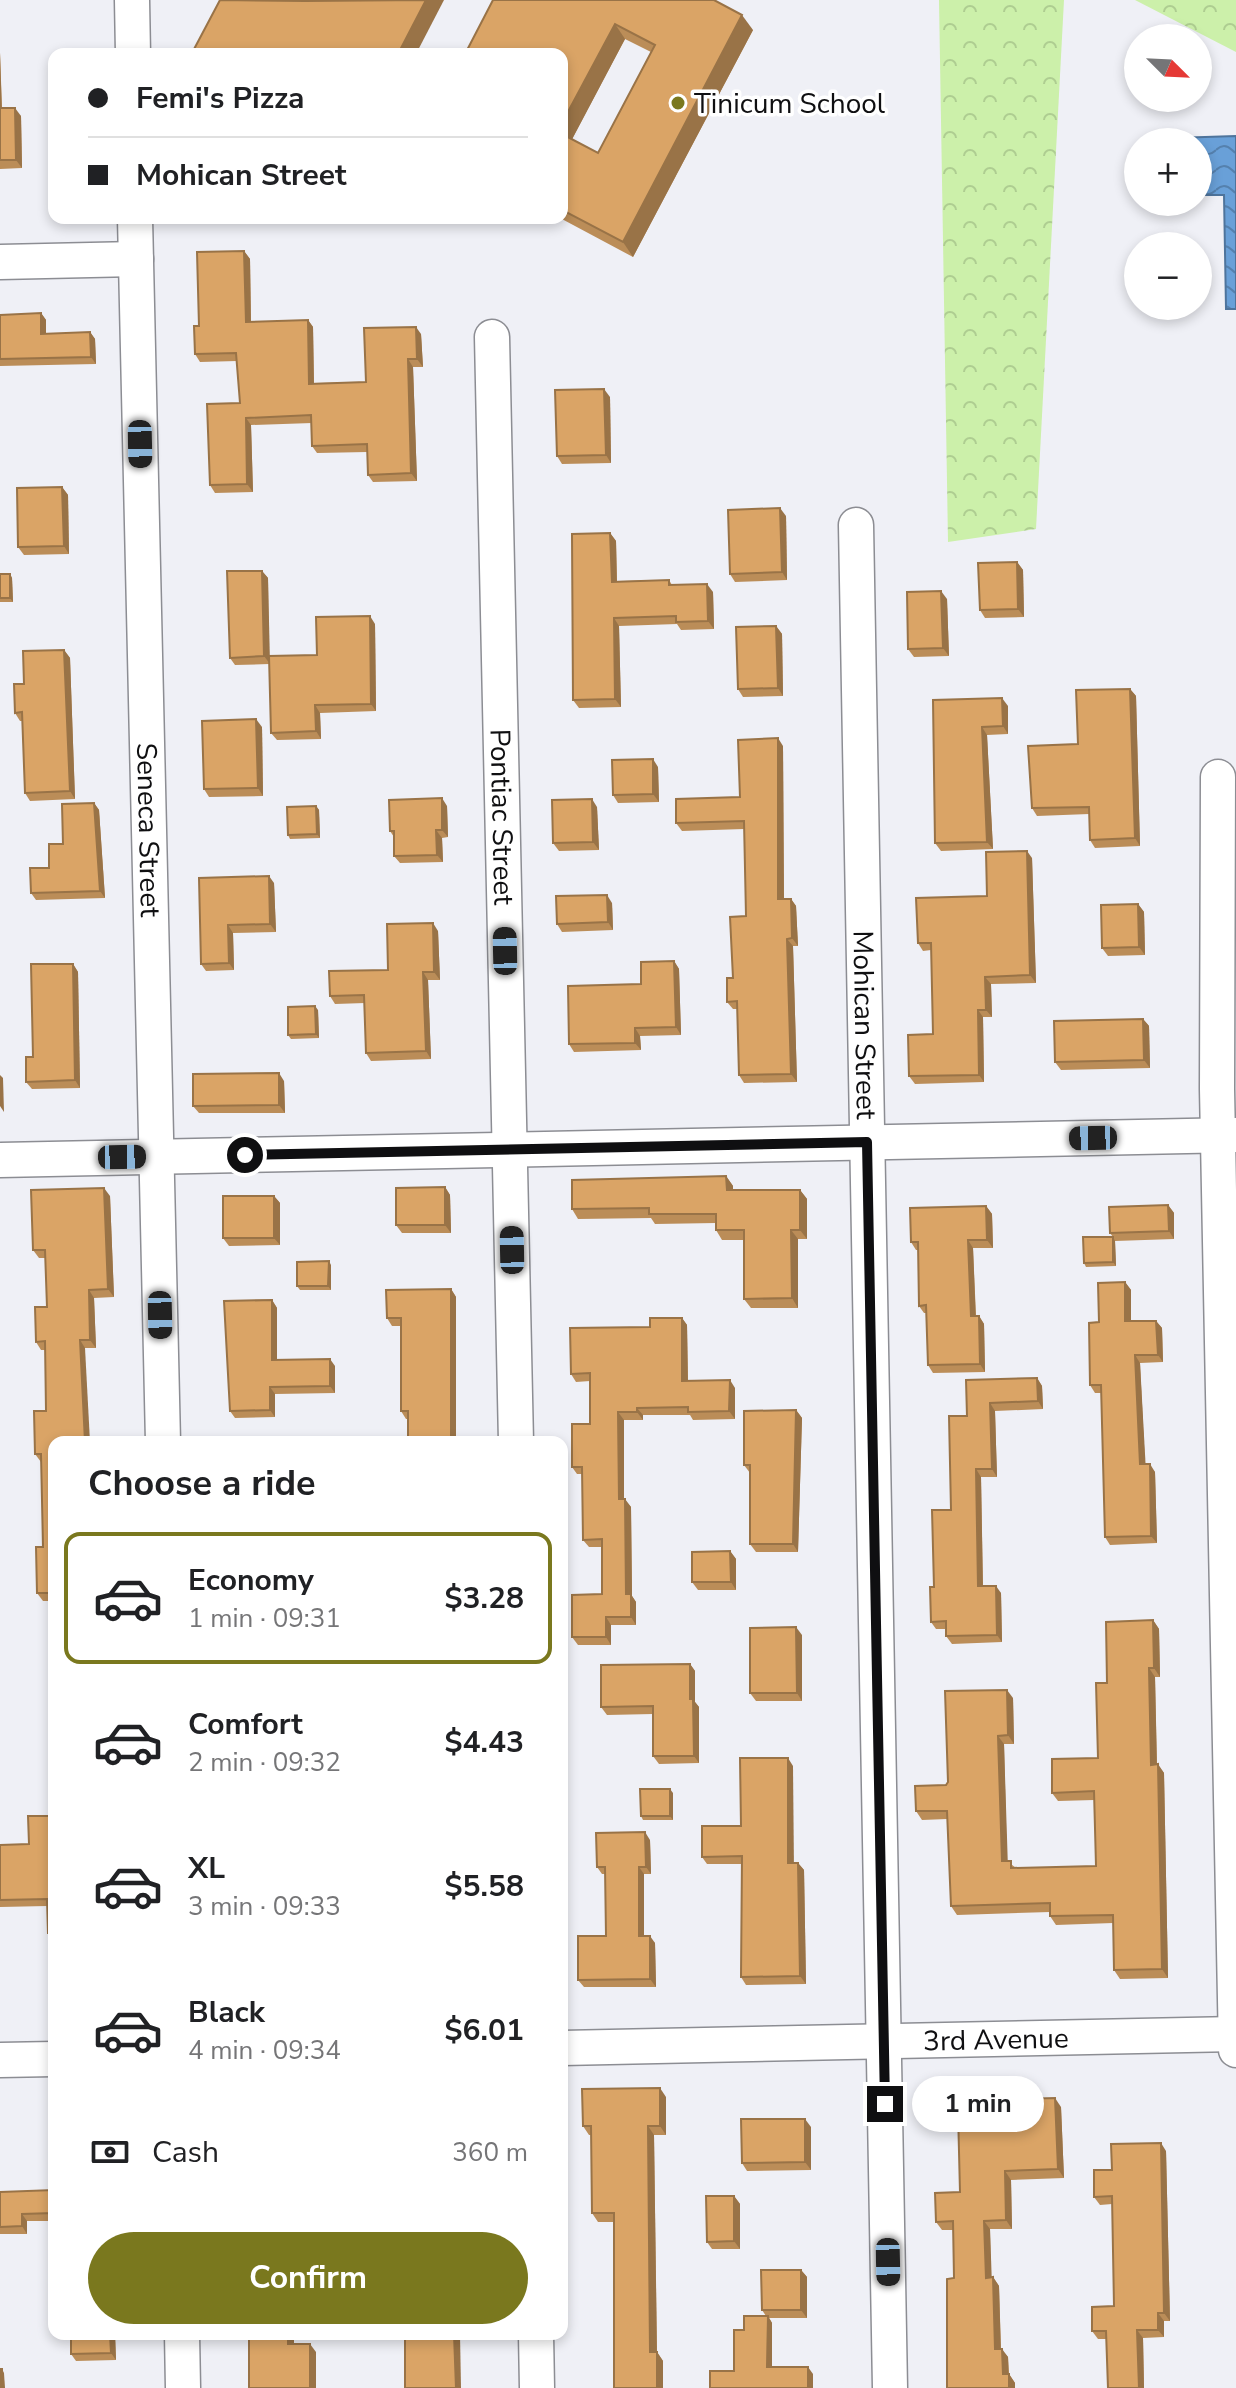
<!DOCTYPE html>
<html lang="en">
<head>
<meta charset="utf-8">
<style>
	:root { --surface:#fff; --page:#f2f2f2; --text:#202124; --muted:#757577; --line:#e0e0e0; --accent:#7a781e }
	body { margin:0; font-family:"Nunito Sans",sans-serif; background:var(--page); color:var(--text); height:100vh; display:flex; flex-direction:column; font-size:30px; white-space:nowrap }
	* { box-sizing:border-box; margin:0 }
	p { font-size:26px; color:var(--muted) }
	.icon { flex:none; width:44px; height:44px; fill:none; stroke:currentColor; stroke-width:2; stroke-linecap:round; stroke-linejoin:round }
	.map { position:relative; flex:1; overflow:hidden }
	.sheet { position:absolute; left:48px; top:1436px; width:520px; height:904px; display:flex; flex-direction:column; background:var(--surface); border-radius:16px; box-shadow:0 4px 12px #0003 }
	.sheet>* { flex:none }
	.top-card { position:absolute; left:48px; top:48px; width:520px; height:176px; border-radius:16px; box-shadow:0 4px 12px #0003; display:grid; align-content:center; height:176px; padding:0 40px; background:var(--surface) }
	.needle { width:52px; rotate:114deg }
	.fabs { position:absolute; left:1124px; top:24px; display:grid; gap:16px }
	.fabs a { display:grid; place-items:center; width:88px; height:88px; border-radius:50%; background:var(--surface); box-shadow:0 4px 12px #0003; font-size:40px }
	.end { position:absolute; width:36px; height:36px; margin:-18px; border:10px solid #0f0f11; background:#fff; box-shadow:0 0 0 4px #fff }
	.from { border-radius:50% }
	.bubble { position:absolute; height:56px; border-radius:28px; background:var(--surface); box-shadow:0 4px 12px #0003; font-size:26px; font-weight:700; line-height:56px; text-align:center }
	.car { position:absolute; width:24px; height:48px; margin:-24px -12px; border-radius:10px; box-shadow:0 0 6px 2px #0007; background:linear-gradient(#222 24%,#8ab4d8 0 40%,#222 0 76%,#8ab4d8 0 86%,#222 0) }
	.top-card b { display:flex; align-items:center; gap:28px; height:76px; font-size:30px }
	.top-card b+b { border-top:2px solid var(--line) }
	.top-card i { width:20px; height:20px; background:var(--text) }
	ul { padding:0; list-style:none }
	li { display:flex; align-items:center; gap:24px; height:132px; margin:0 16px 12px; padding:0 24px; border:4px solid transparent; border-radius:16px }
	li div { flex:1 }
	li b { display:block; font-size:30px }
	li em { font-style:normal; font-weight:700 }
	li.current { border-color:var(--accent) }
	li>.icon { width:72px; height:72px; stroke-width:1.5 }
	h2 { padding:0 40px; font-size:36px; line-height:96px }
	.pay { display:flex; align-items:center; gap:20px; height:88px; padding:0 40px; font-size:30px }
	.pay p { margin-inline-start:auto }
	.cta { display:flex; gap:16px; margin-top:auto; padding:16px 40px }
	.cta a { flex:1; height:92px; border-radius:48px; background:var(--accent); color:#fff; font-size:32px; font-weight:700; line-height:92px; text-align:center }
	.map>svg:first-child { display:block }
	.forest { fill:url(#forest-crowns) }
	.water { fill:url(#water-waves); stroke:#4e749c; stroke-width:2 }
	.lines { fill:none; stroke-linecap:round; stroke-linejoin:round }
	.street-casing { stroke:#8c8d93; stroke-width:37 }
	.street { stroke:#fff; stroke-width:34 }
	.wall { fill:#bb8d58; fill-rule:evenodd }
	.shaded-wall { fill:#997347 }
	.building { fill:#daa466; stroke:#997347; stroke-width:2 }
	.route { stroke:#0f0f11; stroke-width:10 }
	.poi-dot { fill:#7a781e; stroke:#fff; stroke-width:3 }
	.labels { text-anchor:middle; stroke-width:7; stroke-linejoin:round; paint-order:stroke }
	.poi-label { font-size:28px; fill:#0f0f11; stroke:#fff; text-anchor:start }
	.street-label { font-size:28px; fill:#0f0f11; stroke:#fff }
</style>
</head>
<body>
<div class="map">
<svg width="1236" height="2388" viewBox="0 0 1236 2388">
	<defs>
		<pattern id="forest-crowns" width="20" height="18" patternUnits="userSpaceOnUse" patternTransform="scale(2)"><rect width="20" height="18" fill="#ccf0aa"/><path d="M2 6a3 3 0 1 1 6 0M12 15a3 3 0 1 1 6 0" fill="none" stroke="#aecd91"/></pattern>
		<pattern id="water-waves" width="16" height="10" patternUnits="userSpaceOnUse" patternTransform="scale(2)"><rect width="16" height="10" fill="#69a0d8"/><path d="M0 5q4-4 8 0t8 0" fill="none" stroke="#5581ae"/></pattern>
	</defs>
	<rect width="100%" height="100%" fill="#eff0f6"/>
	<!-- forest -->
	<g class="forest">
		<polygon points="939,0 1064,0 1036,529 948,542"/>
		<polygon points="1135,0 1236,0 1236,52"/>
	</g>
	<!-- water -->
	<polygon class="water" points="1236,136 1236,309 1226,309 1224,195 1198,195 1198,142 1174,142 1174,138"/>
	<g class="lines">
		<!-- street casing -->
		<g class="street-casing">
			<g id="street">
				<polyline points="132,0 133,54"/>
				<path id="s1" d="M135 218 163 1442"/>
				<polyline points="0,262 136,259"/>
				<path id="s2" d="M492 337 516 1442"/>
				<path id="s3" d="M856 525 890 2388"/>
				<polyline points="1218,777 1217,1089 1236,2050"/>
				<polyline points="0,1160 1236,1135"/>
				<path id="s4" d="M562 2048 1236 2034"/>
				<polyline points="0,2060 54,2059"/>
				<polyline points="182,2334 183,2388"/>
				<polyline points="536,2334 537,2388"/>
			</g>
		</g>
		<!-- street -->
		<use href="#street" class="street"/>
	</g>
	<!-- wall -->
	<g class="wall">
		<path d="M493 0 753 30 633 257 560 218H562V54ZM625 39 651 52 598 153 572 139Z"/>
		<polygon points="0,53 2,108 21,116 22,168 0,169"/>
		<polygon points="244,251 250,259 251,322 308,320 313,327 314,383 366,382 421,334 423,367 413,367 417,481 373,482 368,475 367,452 317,453 312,446 312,423 251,425 253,492 215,493 210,485 240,403 237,361 200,362 195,354 199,326"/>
		<polygon points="41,313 46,320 46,334 90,332 95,339 96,364 0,366 0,315"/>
		<polygon points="610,397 611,463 562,464 557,456"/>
		<polygon points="62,487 68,495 69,554 24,555 18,547"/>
		<polygon points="786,516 787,580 735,582 730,574"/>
		<polygon points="610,533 616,541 617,581 669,580 672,585 713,592 714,629 681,630 677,624 619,626 621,707 579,708 573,700"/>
		<polygon points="1017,562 1023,570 1024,617 985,618 980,610"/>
		<polygon points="262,571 268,578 269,656 317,655 375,624 376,711 320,713 321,739 277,740 271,733 269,664 235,665 230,658"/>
		<polygon points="0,574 10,574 12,578 13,602 0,602"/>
		<polygon points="947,599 949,656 914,657 908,649"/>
		<polygon points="776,626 782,634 783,696 743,697 738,689"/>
		<polygon points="64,650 70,658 75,799 30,801 25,793 22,721 20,721 15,713 24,684"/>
		<polygon points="1130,689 1136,696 1140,846 1095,848 1090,840 1089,814 1037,816 1032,808 1078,744"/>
		<polygon points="933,700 1008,706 1008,734 987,735 993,849 941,851 935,843"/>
		<polygon points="262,727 263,796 209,797 204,789"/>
		<polygon points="783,746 784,899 791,899 796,906 798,946 793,946 797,1082 744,1083 739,1075 737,1009 733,1009 727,1002 746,916 744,829 682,831 676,823 740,797"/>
		<polygon points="658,767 659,802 618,803 613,795"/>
		<polygon points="94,803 99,810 105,898 36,900 31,893 49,868 63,844"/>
		<polygon points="316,806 319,810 320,838 290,839 288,835"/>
		<polygon points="447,806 448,837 442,838 443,862 400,863 394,856 394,837 390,831"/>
		<polygon points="597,807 599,850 559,851 553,843"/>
		<polygon points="1032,858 1036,983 991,984 992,1017 983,1017 984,1082 915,1084 909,1076 933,1034 931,950 923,951 918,943 987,896"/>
		<polygon points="199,878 274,883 276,932 233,933 234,970 206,971 201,964"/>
		<polygon points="612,903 613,930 562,932 557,924"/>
		<polygon points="1138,904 1144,912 1145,955 1108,956 1102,948"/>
		<polygon points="438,931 440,980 428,980 431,1059 371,1061 366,1053 365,1003 335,1004 330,996 388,970"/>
		<polygon points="674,961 679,969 681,1035 640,1036 641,1050 574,1052 569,1044 641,984"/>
		<polygon points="73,964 78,972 80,1088 32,1089 26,1082 33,1057"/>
		<polygon points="318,1010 319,1038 291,1039 288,1035"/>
		<polygon points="1143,1019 1149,1026 1150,1068 1061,1070 1055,1062"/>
		<polygon points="284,1081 285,1113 199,1113 193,1106"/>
		<polygon points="726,1176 733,1186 733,1190 800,1190 807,1199 807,1239 798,1239 798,1308 751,1308 744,1299 744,1240 722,1240 716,1230 716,1223 655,1224 651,1218 578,1219 572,1209"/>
		<polygon points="445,1187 450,1195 451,1233 402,1233 396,1225"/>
		<polygon points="110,1196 114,1297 94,1298 96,1348 85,1348 54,1442 54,1601 43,1601 37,1593 43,1547 41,1462 35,1454 46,1411 46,1350 41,1350 36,1342 47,1307 45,1258 39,1258 33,1250"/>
		<polygon points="274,1196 280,1203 280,1245 229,1246 223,1238"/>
		<polygon points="1168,1205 1174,1213 1174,1239 1115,1241 1116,1266 1086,1267 1084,1263 1113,1237 1110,1233"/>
		<polygon points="986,1206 992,1214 993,1248 973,1248 976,1316 979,1316 984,1324 985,1372 933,1373 928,1365 926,1313 924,1313 919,1306 918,1250 916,1250 911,1242"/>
		<polygon points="331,1265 331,1290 300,1290 297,1286"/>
		<polygon points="1125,1282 1131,1290 1131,1321 1156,1321 1162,1328 1163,1362 1140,1363 1145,1464 1155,1472 1157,1543 1110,1545 1105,1537 1101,1393 1095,1393 1090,1385 1099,1322"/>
		<polygon points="451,1289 456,1297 408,1419 406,1419 401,1411 401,1326 392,1326 387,1318"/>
		<polygon points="272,1300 277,1308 277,1360 335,1366 335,1393 275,1394 275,1417 235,1418 230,1411"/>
		<polygon points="682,1318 687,1325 688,1381 735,1388 735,1419 693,1420 690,1415 643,1415 643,1420 624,1420 624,1499 631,1507 632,1596 636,1602 636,1625 611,1625 611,1645 578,1645 572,1637 602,1594 602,1547 589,1547 583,1540 582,1474 577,1474 572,1467 590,1424 590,1381 576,1382 571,1374 650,1327"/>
		<polygon points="1037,1378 1042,1386 1043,1409 995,1411 997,1477 981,1477 983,1586 1001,1593 1002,1642 952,1644 946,1636 946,1629 936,1629 931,1622 934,1587 951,1510 967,1416"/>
		<polygon points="796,1410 802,1418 798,1552 756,1552 750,1544 750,1473 744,1465"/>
		<polygon points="730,1551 736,1559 736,1590 698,1590 692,1582"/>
		<polygon points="1153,1620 1159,1629 1160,1677 1155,1677 1157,1764 1164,1773 1168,1978 1120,1979 1114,1970 1113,1923 1056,1925 1050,1916 1050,1912 957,1915 951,1906 947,1819 922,1820 916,1811 946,1785 1013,1698 1014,1744 1004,1744 1007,1861 1016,1868 1096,1866 1094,1800 1058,1801 1052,1793 1098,1758 1107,1683"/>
		<polygon points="802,1635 802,1701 756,1701 750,1693"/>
		<polygon points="690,1664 695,1671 695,1702 699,1707 699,1763 659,1764 653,1756 653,1714 607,1715 601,1707"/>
		<polygon points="793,1766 793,1863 798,1863 804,1870 806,1984 746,1985 741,1977 742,1864 707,1864 702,1857 741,1826"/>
		<polygon points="673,1793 673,1820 643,1820 641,1816"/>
		<polygon points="54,1816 54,1940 53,1940 48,1933 47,1906 0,1907 0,1845 29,1844"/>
		<polygon points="650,1840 651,1874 644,1874 644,1936 655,1943 656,1987 584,1987 578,1980 606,1936 605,1874 602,1874 597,1867"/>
		<polygon points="666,2097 666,2135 654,2135 657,2352 663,2361 663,2388 614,2222 598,2222 592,2213 591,2135 589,2135 583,2126"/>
		<polygon points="1061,2107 1064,2178 1011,2180 1012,2229 990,2229 991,2277 993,2277 999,2286 1001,2349 1008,2357 1009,2374 1015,2383 1015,2388 947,2388 954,2278 953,2230 942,2230 936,2222 960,2192 1020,2110"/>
		<polygon points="811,2127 811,2170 747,2171 742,2163"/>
		<polygon points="1166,2151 1170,2321 1164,2321 1164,2337 1143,2338 1144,2388 1108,2388 1107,2339 1098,2339 1092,2331 1114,2306 1112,2204 1100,2205 1094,2197 1112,2170"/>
		<polygon points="54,2190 54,2221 27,2221 27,2234 0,2234 0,2192"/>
		<polygon points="734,2196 740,2204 740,2249 712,2249 707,2242"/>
		<polygon points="801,2270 807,2277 807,2318 769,2318 772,2323 772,2367 813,2374 734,2371 744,2330 766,2316 762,2310"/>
		<polygon points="71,2334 115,2334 116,2360 76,2361 71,2354"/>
	</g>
	<!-- shaded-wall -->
	<g class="shaded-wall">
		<polygon points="426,0 444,0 416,54 403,54 400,50"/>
		<polygon points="742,15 753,30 633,257 623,242"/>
		<polygon points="615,24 625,39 568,147 562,138 562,123"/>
		<polygon points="0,53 2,116 0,113"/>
		<polygon points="15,108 21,116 22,168 16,160"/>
		<polygon points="244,251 250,259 251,329 246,322"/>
		<polygon points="41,313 46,320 46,340 41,334"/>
		<polygon points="308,320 313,327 314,391 309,384"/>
		<polygon points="416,327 421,334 423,367 417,359"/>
		<polygon points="90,332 95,339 96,364 91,357"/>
		<polygon points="408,359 413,367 417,481 411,473"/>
		<polygon points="604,389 610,397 611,463 606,455"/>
		<polygon points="246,418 251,425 253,492 247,484"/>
		<polygon points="62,487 68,495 69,554 64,546"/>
		<polygon points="780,508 786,516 787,580 782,572"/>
		<polygon points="610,533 616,541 617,589 612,582"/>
		<polygon points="1017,562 1023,570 1024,617 1018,609"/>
		<polygon points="262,571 268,578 270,664 264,656"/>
		<polygon points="10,574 12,578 13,602 10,598"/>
		<polygon points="707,584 713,592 714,629 708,621"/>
		<polygon points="941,591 947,599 949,656 943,648"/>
		<polygon points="370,616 375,624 376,711 371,704"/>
		<polygon points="614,618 619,626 621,707 615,699"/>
		<polygon points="776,626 782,634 783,696 778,688"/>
		<polygon points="64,650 70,658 75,799 70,791"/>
		<polygon points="1130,689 1136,696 1140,846 1135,838"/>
		<polygon points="1002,698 1008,706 1008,734 1003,726"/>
		<polygon points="315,705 320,713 321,739 316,731"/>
		<polygon points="256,719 262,727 263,796 258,788"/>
		<polygon points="982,727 987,735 993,849 987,842"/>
		<polygon points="778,738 783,746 784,907 778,899"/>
		<polygon points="653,759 658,767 659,802 653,794"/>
		<polygon points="442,798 447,806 448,837 442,830"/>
		<polygon points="592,799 597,807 599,850 593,842"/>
		<polygon points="94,803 99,810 105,898 100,891"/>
		<polygon points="316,806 319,810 320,838 317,834"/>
		<polygon points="436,830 442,838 443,862 437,855"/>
		<polygon points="1027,851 1032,858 1036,983 1030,975"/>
		<polygon points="269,876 274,883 276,932 270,924"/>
		<polygon points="607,895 612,903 613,930 608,922"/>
		<polygon points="791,899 796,906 798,946 792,938"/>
		<polygon points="1138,904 1144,912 1145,955 1139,947"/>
		<polygon points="433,923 438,931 440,980 434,972"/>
		<polygon points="228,925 233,933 234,970 229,963"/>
		<polygon points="787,939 793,946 797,1082 791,1074"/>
		<polygon points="674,961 679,969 681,1035 676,1027"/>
		<polygon points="73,964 78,972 80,1088 75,1080"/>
		<polygon points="423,972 428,980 431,1059 426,1051"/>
		<polygon points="985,977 991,984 992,1017 986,1010"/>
		<polygon points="315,1006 318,1010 319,1038 316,1034"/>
		<polygon points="978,1010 983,1017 984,1082 979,1075"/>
		<polygon points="1143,1019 1149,1026 1150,1068 1144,1060"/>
		<polygon points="635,1028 640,1036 641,1050 635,1043"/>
		<polygon points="279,1073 284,1081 285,1113 279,1105"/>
		<polygon points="0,1075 3,1078 4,1112 0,1106"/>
		<polygon points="726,1176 733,1186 733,1200 727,1190"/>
		<polygon points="445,1187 450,1195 451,1233 445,1225"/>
		<polygon points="104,1188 110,1196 114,1297 108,1289"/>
		<polygon points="800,1190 807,1199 807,1239 800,1230"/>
		<polygon points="274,1196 280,1203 280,1245 274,1238"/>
		<polygon points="1168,1205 1174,1213 1174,1239 1169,1231"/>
		<polygon points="986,1206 992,1214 993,1248 987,1240"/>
		<polygon points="791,1230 798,1239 798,1308 792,1298"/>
		<polygon points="1113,1237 1115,1241 1116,1266 1113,1262"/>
		<polygon points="968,1240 973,1248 976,1324 971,1316"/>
		<polygon points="329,1261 331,1265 331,1290 328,1286"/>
		<polygon points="1125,1282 1131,1290 1131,1329 1125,1321"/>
		<polygon points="451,1289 456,1297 456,1442 451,1442"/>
		<polygon points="89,1290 94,1298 96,1348 90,1340"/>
		<polygon points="272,1300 277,1308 277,1367 272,1360"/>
		<polygon points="979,1316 984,1324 985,1372 980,1364"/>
		<polygon points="682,1318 687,1325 688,1389 682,1381"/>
		<polygon points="1156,1321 1162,1328 1163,1362 1158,1355"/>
		<polygon points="80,1340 85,1348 90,1442 85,1442"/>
		<polygon points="1135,1355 1140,1363 1146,1472 1140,1464"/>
		<polygon points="330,1359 335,1366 335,1393 330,1386"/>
		<polygon points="1037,1378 1042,1386 1043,1409 1038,1401"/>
		<polygon points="730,1380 735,1388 735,1419 729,1411"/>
		<polygon points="270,1387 275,1394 275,1417 270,1410"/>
		<polygon points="990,1403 995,1411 997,1477 992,1469"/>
		<polygon points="637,1408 643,1415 643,1420 637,1412"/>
		<polygon points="796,1410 802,1418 798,1552 793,1544"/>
		<polygon points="618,1412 624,1420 624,1507 619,1499"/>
		<polygon points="1150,1464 1155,1472 1157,1543 1151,1536"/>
		<polygon points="976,1469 981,1477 983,1594 978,1586"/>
		<polygon points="625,1499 631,1507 632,1596 636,1602 636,1625 631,1617 626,1594"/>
		<polygon points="730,1551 736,1559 736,1590 731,1582"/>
		<polygon points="996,1586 1001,1593 1002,1642 997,1635"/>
		<polygon points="606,1617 611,1625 611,1645 606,1637"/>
		<polygon points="1153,1620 1159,1629 1160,1677 1154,1668"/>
		<polygon points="796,1627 802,1635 802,1701 797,1693"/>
		<polygon points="690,1664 695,1671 695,1702 699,1707 699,1763 694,1756 690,1699"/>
		<polygon points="1149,1668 1155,1677 1157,1773 1151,1765"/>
		<polygon points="1007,1690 1013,1698 1014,1744 1008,1735"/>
		<polygon points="998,1736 1004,1744 1008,1869 1002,1861"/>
		<polygon points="788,1758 793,1766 794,1871 788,1863"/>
		<polygon points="1158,1764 1164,1773 1168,1978 1162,1969"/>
		<polygon points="670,1789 673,1793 673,1820 670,1816"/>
		<polygon points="645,1832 650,1840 651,1874 646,1867"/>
		<polygon points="798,1863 804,1870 806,1984 800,1976"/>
		<polygon points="639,1867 644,1874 644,1943 639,1936"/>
		<polygon points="650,1936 655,1943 656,1987 650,1979"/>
		<polygon points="660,2088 666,2097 666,2135 660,2126"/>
		<polygon points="1055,2098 1061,2107 1064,2178 1058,2169"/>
		<polygon points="805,2119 811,2127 811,2170 805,2162"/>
		<polygon points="648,2126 654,2135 657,2361 650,2352"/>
		<polygon points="1161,2143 1166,2151 1170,2321 1164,2313"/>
		<polygon points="1005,2171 1011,2180 1012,2229 1006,2220"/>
		<polygon points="734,2196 740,2204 740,2249 734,2241"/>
		<polygon points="22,2214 27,2221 27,2234 22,2226"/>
		<polygon points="984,2221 990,2229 992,2286 986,2278"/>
		<polygon points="801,2270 807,2277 807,2318 801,2310"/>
		<polygon points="993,2277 999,2286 1001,2357 995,2349"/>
		<polygon points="1158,2313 1164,2321 1164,2337 1158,2330"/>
		<polygon points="768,2316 772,2323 772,2374 767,2367"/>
		<polygon points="1137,2330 1143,2338 1144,2388 1139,2388"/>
		<polygon points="110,2334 115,2334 116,2360 111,2353"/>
		<polygon points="288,2334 294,2334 294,2352 288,2344"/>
		<polygon points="454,2334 460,2334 461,2388 456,2388"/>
		<polygon points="310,2344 316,2352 316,2388 310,2388"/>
		<polygon points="1002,2349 1008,2357 1009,2383 1003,2374"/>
		<polygon points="657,2352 663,2361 663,2388 657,2388"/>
		<polygon points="808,2367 813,2374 813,2388 808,2388"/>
		<polygon points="2,2369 4,2373 5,2388 2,2388"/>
		<polygon points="1009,2374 1015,2383 1015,2388 1009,2388"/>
	</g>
	<!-- building -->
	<g class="building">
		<polygon points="220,0 305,1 426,0 400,50 408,54 195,54 192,53"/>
		<polygon points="493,0 714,0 742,15 623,242 562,210 562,134 598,153 655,45 615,24 562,123 562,54 465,54"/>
		<polygon points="0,108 15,108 16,160 0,160"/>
		<polygon points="244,251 246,322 308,320 309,384 366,382 364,328 416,327 417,359 408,359 411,473 368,475 367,444 312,446 311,415 246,418 247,484 210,485 207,404 240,403 236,353 195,354 194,326 199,326 197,252"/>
		<polygon points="41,313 41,334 90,332 91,357 0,359 0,315"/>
		<polygon points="604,389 606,455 557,456 555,390"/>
		<polygon points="62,487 64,546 18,547 17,488"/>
		<polygon points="780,508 782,572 730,574 728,510"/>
		<polygon points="610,533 612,582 669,580 669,585 707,584 708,621 676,622 676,616 614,618 615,699 573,700 572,534"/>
		<polygon points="1017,562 1018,609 980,610 978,563"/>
		<polygon points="227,571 262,571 264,656 230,658"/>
		<rect x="0" y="574" width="10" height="24"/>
		<polygon points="941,591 943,648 908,649 907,592"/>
		<polygon points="370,616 371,704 315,705 316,731 271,733 269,656 317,655 316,617"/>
		<polygon points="776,626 778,688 738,689 736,627"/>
		<polygon points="64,650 70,791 25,793 22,712 15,713 14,684 24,684 23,651"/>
		<polygon points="1130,689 1135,838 1090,840 1089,807 1032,808 1028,746 1078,744 1076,690"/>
		<polygon points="1002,698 1003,726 982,727 987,842 935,843 933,700"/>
		<polygon points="256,719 258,788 204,789 202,721"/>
		<polygon points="778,738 778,899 791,899 792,938 787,939 791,1074 739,1075 737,1001 727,1002 727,978 733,978 730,917 746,916 744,821 676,823 676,799 740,797 738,740"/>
		<polygon points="653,759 653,794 613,795 612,760"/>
		<polygon points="442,798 442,830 436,830 437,855 394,856 394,831 390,831 389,800"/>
		<polygon points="592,799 593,842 553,843 552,800"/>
		<polygon points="94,803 100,891 31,893 30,868 49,868 49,844 63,844 62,804"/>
		<polygon points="316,806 317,834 288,835 287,807"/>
		<polygon points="1027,851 1030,975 985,977 986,1010 978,1010 979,1075 909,1076 908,1035 933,1034 931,943 918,943 916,898 987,896 986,852"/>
		<polygon points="269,876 270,924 228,925 229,963 201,964 199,878"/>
		<polygon points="607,895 608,922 557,924 556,896"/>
		<polygon points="1138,904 1139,947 1102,948 1101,905"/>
		<polygon points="433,923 434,972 423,972 426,1051 366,1053 364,995 330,996 329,971 388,970 387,924"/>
		<polygon points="674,961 676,1027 635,1028 635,1043 569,1044 568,986 641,984 641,962"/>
		<polygon points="31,964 73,964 75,1080 26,1082 26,1057 33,1057"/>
		<polygon points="315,1006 316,1034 288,1035 288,1007"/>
		<polygon points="1143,1019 1144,1060 1055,1062 1054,1021"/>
		<polygon points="279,1073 279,1105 193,1106 193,1074"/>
		<polygon points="726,1176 727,1190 800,1190 800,1230 791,1230 792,1298 744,1299 744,1230 716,1230 716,1214 649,1214 649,1208 572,1209 572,1180"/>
		<polygon points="445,1187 445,1225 396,1225 396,1188"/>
		<polygon points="104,1188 108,1289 89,1290 90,1340 80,1340 85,1442 54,1442 54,1593 37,1593 36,1547 43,1547 41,1454 35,1454 34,1411 46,1411 45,1341 36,1342 35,1307 47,1307 45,1250 33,1250 31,1190"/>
		<rect x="223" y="1196" width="51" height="42"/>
		<polygon points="1168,1205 1169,1231 1110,1233 1109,1207"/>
		<polygon points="986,1206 987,1240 968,1240 971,1316 979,1316 980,1364 928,1365 926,1305 919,1306 918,1242 911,1242 910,1208"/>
		<polygon points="1083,1237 1113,1237 1113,1262 1084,1263"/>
		<polygon points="329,1261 328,1286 297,1286 297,1262"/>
		<polygon points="1125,1282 1125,1321 1156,1321 1158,1355 1135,1355 1140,1464 1150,1464 1151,1536 1105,1537 1101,1385 1090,1385 1089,1323 1099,1322 1098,1283"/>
		<polygon points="451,1289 451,1442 408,1442 408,1411 401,1411 401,1318 387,1318 386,1290"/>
		<polygon points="272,1300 272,1360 330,1359 330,1386 270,1387 270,1410 230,1411 224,1301"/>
		<polygon points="650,1318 682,1318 682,1381 730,1380 729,1411 688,1412 688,1407 637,1408 637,1412 618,1412 619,1499 625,1499 626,1594 631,1594 631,1617 606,1617 606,1637 572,1637 572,1595 602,1594 602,1539 583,1540 582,1467 572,1467 572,1424 590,1424 590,1373 571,1374 570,1328 650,1327"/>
		<polygon points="1037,1378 1038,1401 990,1403 992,1469 976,1469 978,1586 996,1586 997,1635 946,1636 946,1621 931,1622 930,1587 934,1587 932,1510 951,1510 949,1416 967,1416 966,1380"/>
		<polygon points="796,1410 793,1544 750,1544 750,1465 744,1465 744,1411"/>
		<polygon points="730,1551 731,1582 692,1582 692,1552"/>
		<polygon points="1153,1620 1154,1668 1149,1668 1151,1765 1158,1764 1162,1969 1114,1970 1113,1915 1050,1916 1050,1903 951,1906 947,1811 916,1811 915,1786 946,1785 948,1782 945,1691 1007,1690 1008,1735 998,1736 1002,1861 1011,1861 1011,1868 1096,1866 1094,1791 1052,1793 1052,1759 1098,1758 1096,1683 1107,1683 1106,1622"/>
		<polygon points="796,1627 797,1693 750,1693 750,1628"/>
		<polygon points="690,1664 690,1699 693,1699 694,1756 653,1756 653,1706 601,1707 601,1665"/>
		<polygon points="51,1719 54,1719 54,1753 52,1753"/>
		<polygon points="740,1758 788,1758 788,1863 798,1863 800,1976 741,1977 742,1856 702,1857 702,1826 741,1826"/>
		<polygon points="640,1789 670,1789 670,1816 641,1816"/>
		<polygon points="28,1816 54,1816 54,1938 54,1933 48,1933 47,1899 0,1900 0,1845 29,1844"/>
		<polygon points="645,1832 646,1867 639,1867 639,1936 650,1936 650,1979 578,1980 578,1936 606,1936 605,1867 597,1867 596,1833"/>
		<polygon points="660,2088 660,2126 648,2126 650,2352 657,2352 657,2388 614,2388 614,2213 592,2213 591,2126 583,2126 582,2089"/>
		<polygon points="1055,2098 1058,2169 1005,2171 1006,2220 984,2221 986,2278 993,2277 995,2349 1002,2349 1003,2374 1009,2374 1009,2388 947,2388 947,2279 954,2278 953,2221 936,2222 935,2193 960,2192 958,2111 1020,2110 1019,2099"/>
		<polygon points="741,2119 805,2119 805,2162 742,2163"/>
		<polygon points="1161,2143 1164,2313 1158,2313 1158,2330 1137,2330 1139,2388 1108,2388 1106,2331 1092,2331 1092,2307 1114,2306 1112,2196 1094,2197 1094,2170 1112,2170 1111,2144"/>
		<polygon points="54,2190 54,2213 22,2214 22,2226 0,2227 0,2192"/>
		<polygon points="706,2196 734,2196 734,2241 707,2242"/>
		<polygon points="761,2270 801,2270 801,2310 762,2310"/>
		<polygon points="744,2316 768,2316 767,2367 808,2367 808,2388 710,2388 710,2371 734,2371 734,2330 744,2330"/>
		<polygon points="71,2334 110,2334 111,2353 71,2354"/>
		<polygon points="249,2334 288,2334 288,2344 310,2344 310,2388 249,2388"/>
		<polygon points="405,2334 454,2334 456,2388 405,2388"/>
		<rect x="0" y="2369" width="2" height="19"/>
	</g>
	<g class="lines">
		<!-- route -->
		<polyline class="route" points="245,1155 867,1142 885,2104"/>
	</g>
	<!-- markers -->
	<circle class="poi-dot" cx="678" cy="103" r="8"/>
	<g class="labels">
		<!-- poi labels -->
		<g class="poi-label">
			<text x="694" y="113">Tinicum School</text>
		</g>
		<!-- street labels -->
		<g class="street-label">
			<text dy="10" stroke="none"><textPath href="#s2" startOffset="480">Pontiac Street</textPath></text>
			<text dy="10" stroke="none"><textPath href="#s1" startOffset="612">Seneca Street</textPath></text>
			<text dy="10" stroke="none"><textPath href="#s3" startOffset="500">Mohican Street</textPath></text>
			<text dy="10" stroke="none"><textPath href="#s4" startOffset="434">3rd Avenue</textPath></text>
		</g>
	</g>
</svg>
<div class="fabs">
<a><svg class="needle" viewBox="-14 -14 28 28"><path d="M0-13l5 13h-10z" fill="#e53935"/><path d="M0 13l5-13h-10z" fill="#757577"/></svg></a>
<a>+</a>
<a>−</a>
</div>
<i class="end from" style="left:245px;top:1155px"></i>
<i class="end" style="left:885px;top:2104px"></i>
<div class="bubble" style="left:912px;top:2076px;width:132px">1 min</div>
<i class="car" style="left:140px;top:444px;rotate:179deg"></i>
<i class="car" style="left:505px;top:951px;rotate:359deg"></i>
<i class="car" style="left:1093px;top:1138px;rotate:269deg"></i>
<i class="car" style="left:122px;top:1157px;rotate:89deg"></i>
<i class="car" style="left:512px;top:1250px;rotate:359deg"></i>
<i class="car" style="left:160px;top:1315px;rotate:179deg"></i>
<i class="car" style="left:888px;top:2262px;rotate:179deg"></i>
<div class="top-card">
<b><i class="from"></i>Femi's Pizza</b>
<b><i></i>Mohican Street</b>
</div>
<section class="sheet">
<h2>Choose a ride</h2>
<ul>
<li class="current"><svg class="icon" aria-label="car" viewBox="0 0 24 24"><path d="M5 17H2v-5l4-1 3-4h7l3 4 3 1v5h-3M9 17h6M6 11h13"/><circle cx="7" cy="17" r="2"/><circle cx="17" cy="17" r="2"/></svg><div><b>Economy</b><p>1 min · 09:31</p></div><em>$3.28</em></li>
<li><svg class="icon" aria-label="car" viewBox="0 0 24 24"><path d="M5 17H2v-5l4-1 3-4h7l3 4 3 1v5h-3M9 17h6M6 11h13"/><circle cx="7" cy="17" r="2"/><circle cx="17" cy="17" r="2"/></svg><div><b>Comfort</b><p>2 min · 09:32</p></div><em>$4.43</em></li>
<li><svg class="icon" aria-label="car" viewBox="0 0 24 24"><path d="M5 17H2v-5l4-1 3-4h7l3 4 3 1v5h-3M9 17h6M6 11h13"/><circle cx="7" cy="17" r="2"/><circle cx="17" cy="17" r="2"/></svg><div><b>XL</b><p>3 min · 09:33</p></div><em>$5.58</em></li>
<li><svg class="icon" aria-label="car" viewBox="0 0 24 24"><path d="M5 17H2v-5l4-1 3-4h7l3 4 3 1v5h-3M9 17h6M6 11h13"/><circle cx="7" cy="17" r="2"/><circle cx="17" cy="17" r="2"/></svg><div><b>Black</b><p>4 min · 09:34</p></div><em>$6.01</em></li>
</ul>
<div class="pay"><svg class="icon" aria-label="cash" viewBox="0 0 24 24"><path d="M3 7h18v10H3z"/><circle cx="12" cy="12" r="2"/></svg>Cash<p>360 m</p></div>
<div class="cta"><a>Confirm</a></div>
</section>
</div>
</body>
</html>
